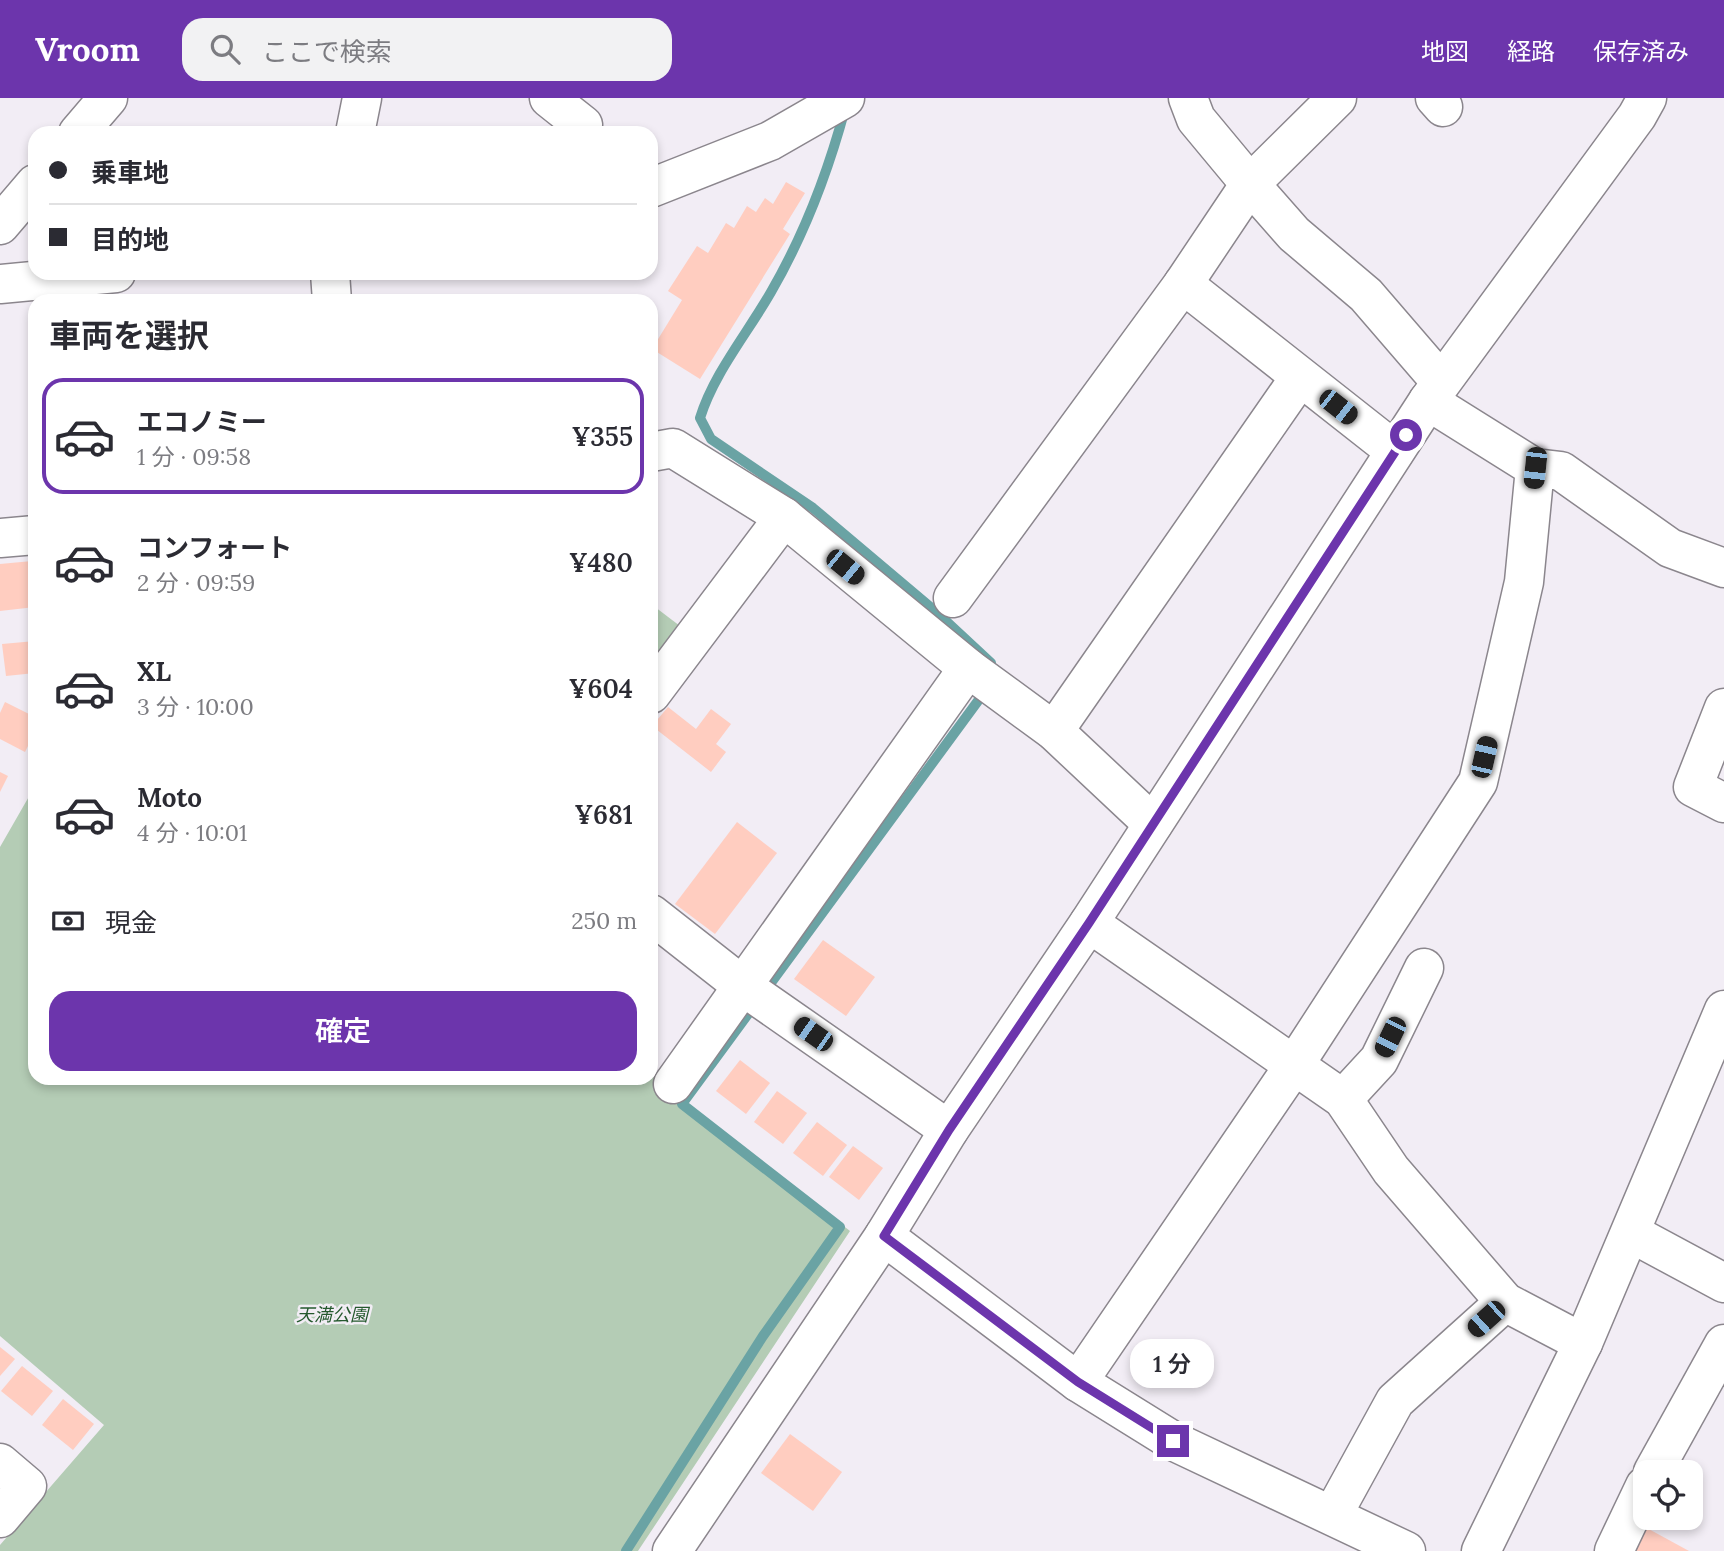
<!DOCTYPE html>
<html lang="ja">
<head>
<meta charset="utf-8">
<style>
	:root { --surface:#fff; --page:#f2f2f3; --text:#2b2b33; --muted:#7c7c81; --line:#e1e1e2; --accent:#6c35ac }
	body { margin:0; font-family:Lora,"Noto Sans JP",serif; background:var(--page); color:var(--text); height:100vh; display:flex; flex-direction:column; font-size:26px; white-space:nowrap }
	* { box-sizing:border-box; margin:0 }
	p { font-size:23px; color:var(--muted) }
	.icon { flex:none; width:38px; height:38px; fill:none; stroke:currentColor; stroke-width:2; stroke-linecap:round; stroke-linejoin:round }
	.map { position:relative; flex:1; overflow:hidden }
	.sheet { position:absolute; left:28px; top:196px; width:630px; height:791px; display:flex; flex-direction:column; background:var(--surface); border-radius:21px; box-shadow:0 4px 10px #0003 }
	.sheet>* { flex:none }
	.top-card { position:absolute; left:28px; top:28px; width:630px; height:154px; border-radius:21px; box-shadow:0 4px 10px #0003; display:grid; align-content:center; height:154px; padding:0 21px; background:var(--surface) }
	.buttons { position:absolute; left:1633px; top:1362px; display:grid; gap:14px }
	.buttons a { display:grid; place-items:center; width:70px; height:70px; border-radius:14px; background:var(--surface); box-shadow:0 4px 10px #0003; font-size:35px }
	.end { position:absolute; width:32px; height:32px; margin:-16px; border:9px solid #6c35ac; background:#fff; box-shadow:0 0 0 4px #fff }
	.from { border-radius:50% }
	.bubble { position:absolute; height:49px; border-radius:21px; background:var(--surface); box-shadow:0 4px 10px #0003; font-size:23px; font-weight:600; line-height:49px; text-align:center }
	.car { position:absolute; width:21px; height:42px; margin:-21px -10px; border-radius:9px; box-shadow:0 0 5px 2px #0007; background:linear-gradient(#222 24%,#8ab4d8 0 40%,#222 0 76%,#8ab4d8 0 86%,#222 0) }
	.top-card b { display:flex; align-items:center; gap:24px; height:66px; font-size:26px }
	.top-card b+b { border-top:2px solid var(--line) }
	.top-card i { width:18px; height:18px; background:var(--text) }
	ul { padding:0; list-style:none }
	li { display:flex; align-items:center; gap:21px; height:116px; margin:0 14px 10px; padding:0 7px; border:4px solid transparent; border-radius:21px }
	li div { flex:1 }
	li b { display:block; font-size:26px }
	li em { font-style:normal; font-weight:600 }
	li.on { border-color:var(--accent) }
	li>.icon { width:63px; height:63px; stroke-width:1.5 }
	h2 { padding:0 21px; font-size:32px; line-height:84px }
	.pay { display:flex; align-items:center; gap:18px; height:77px; padding:0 21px; font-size:26px }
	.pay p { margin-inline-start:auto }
	.cta { display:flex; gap:14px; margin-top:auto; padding:14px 21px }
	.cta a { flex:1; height:80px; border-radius:21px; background:var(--accent); color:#fff; font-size:28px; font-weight:600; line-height:80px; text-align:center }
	header { display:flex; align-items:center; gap:42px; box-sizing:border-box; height:98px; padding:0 35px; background:var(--accent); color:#fff }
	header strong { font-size:33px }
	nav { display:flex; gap:38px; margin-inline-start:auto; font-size:24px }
	.search { width:490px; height:63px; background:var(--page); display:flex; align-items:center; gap:18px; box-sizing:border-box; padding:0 24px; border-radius:21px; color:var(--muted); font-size:26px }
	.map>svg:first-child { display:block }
	.green { fill:#b4ccb5 }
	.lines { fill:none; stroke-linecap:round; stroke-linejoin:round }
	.stream { stroke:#6aa3a4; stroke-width:10 }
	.building { fill:#ffcdc0 }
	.minor-casing { stroke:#8b868d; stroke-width:41 }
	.minor { stroke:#fff; stroke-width:38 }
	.route { stroke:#6c35ac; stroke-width:9 }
	.labels { text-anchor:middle; stroke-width:5; stroke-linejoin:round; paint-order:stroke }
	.park-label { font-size:18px; font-style:italic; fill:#25592e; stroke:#f2edf5 }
</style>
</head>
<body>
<header>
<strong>Vroom</strong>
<div class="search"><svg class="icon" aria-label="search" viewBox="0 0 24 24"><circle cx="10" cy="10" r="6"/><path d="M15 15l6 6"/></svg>ここで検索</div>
<nav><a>地図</a><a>経路</a><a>保存済み</a></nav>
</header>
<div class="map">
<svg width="1724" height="1453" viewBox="0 0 1724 1453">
	<rect width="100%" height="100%" fill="#f2edf5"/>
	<!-- green -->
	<g class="green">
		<polygon points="651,506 680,528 651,569"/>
		<polygon points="35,688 35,980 651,980 651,977 850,1133 638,1453 0,1453 0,1447 104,1327 0,1238 0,749"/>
	</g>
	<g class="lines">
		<!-- stream -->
		<g class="stream">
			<path d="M845 11C828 74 804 137 771 194 747 236 714 275 700 320L711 341 813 410 934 512 991 565"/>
			<polyline points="626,1453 763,1238 840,1129 682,1006 986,592"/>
		</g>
	</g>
	<!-- building -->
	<g class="building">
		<polygon points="786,84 805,95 783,131 790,136 700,281 652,251 682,202 668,193 697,148 708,155 726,125 734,130 747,108 756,114 765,100 773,106"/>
		<polygon points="32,463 35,509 0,513 0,466"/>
		<polygon points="35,543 35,575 6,578 2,546"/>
		<polygon points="5,604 35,619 35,634 25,654 0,641 0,615"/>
		<polygon points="668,609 696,631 711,611 731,626 716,646 726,654 711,674 652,628"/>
		<polygon points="0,674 8,678 0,694"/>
		<polygon points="737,724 777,755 715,836 675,806"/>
		<polygon points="823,842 875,879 846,918 794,881"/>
		<polygon points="740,962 770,985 746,1016 716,993"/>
		<polygon points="777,993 807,1015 783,1046 754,1024"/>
		<polygon points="817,1024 847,1047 823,1078 793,1055"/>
		<polygon points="853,1048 883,1070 859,1102 829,1079"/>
		<polygon points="0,1249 15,1261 0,1278"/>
		<polygon points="22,1268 53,1293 32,1318 1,1293"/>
		<polygon points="63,1301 94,1326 73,1352 42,1327"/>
		<polygon points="790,1336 842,1374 813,1413 761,1375"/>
		<polygon points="1645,1429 1689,1453 1631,1453"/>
	</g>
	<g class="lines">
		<!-- minor casing -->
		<g class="minor-casing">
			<g id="minor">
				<polyline points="549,0 583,27"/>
				<polyline points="1188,0 1196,21 1250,86 1294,136 1366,197 1441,284"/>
				<polyline points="1435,0 1443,9"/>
				<polyline points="78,35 108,0"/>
				<polyline points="355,35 362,0"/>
				<polyline points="651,90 770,43 845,0"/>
				<polyline points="0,127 35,86"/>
				<polyline points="330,175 332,203"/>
				<polyline points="0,186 116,175"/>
				<polyline points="1183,186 1395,353"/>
				<polyline points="651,354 673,350 784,419 968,570 673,986"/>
				<polyline points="1535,370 1561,373 1670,450 1724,470"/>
				<polyline points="0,440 35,437"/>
				<polyline points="953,500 1183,186 1250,86 1337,0"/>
				<polyline points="968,570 1054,633 1153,726"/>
				<polyline points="651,596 784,419"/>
				<polyline points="1724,610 1693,689 1724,705"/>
				<polyline points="1054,633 1300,279"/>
				<polyline points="651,816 744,889 949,1032"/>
				<polyline points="1089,825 1343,1001 1391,1072 1505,1204 1583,1245"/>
				<polyline points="1343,1001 1379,962 1424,870"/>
				<polyline points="1631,1135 1724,1185"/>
				<polyline points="884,1138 1078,1284 1173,1343 1406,1453"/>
				<polyline points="1078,1284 1295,966 1478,684 1524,484 1535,370 1428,303"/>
				<polyline points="0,1365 27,1388 0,1420"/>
				<polyline points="1653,1374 1724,1246"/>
				<polyline points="1333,1416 1395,1303 1505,1204"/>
				<polyline points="672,1453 884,1138 949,1032 1089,825 1428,303 1637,18 1647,0"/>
				<polyline points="1481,1453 1583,1245 1724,912"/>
				<polyline points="1614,1453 1645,1388"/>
			</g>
		</g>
		<!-- minor -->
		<use href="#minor" class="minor"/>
	</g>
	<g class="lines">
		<!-- route -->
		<polyline class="route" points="1173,1343 1078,1284 884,1138 949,1032 1089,825 1406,337"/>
	</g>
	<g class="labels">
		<!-- park labels -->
		<g class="park-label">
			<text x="332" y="1223">天満公園</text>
		</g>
	</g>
</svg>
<div class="buttons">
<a><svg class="icon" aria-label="locate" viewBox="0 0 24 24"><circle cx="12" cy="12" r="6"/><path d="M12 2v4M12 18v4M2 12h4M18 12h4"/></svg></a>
</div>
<i class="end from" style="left:1406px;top:337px"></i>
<i class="end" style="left:1173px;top:1343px"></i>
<div class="bubble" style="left:1130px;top:1241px;width:84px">1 分</div>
<i class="car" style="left:1338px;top:309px;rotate:128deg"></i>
<i class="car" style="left:1535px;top:370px;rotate:186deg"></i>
<i class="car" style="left:845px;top:469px;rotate:129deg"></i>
<i class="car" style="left:1484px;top:659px;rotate:13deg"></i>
<i class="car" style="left:813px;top:936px;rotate:305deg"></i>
<i class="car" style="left:1390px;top:939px;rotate:206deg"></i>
<i class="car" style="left:1486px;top:1221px;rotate:228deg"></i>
<div class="top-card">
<b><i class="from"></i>乗車地</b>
<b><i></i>目的地</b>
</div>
<section class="sheet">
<h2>車両を選択</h2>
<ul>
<li class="on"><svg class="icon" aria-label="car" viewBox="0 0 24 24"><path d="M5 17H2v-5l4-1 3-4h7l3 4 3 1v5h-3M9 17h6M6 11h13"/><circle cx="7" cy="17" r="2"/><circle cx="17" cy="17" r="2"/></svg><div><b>エコノミー</b><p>1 分 · 09:58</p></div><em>¥355</em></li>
<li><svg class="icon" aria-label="car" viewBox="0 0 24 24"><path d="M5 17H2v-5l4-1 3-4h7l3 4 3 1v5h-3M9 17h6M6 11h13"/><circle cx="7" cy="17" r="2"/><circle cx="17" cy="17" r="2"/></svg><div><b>コンフォート</b><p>2 分 · 09:59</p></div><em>¥480</em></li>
<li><svg class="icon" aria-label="car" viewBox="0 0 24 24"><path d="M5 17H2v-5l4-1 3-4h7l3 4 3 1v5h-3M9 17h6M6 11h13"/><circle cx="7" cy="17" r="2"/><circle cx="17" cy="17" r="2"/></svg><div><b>XL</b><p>3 分 · 10:00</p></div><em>¥604</em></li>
<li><svg class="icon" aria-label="car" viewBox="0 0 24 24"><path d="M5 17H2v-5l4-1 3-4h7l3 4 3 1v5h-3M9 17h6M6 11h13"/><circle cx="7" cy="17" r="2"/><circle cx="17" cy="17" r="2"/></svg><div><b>Moto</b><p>4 分 · 10:01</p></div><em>¥681</em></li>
</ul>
<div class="pay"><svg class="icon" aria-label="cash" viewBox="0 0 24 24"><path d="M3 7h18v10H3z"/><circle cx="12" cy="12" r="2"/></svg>現金<p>250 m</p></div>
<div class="cta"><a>確定</a></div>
</section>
</div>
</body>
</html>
